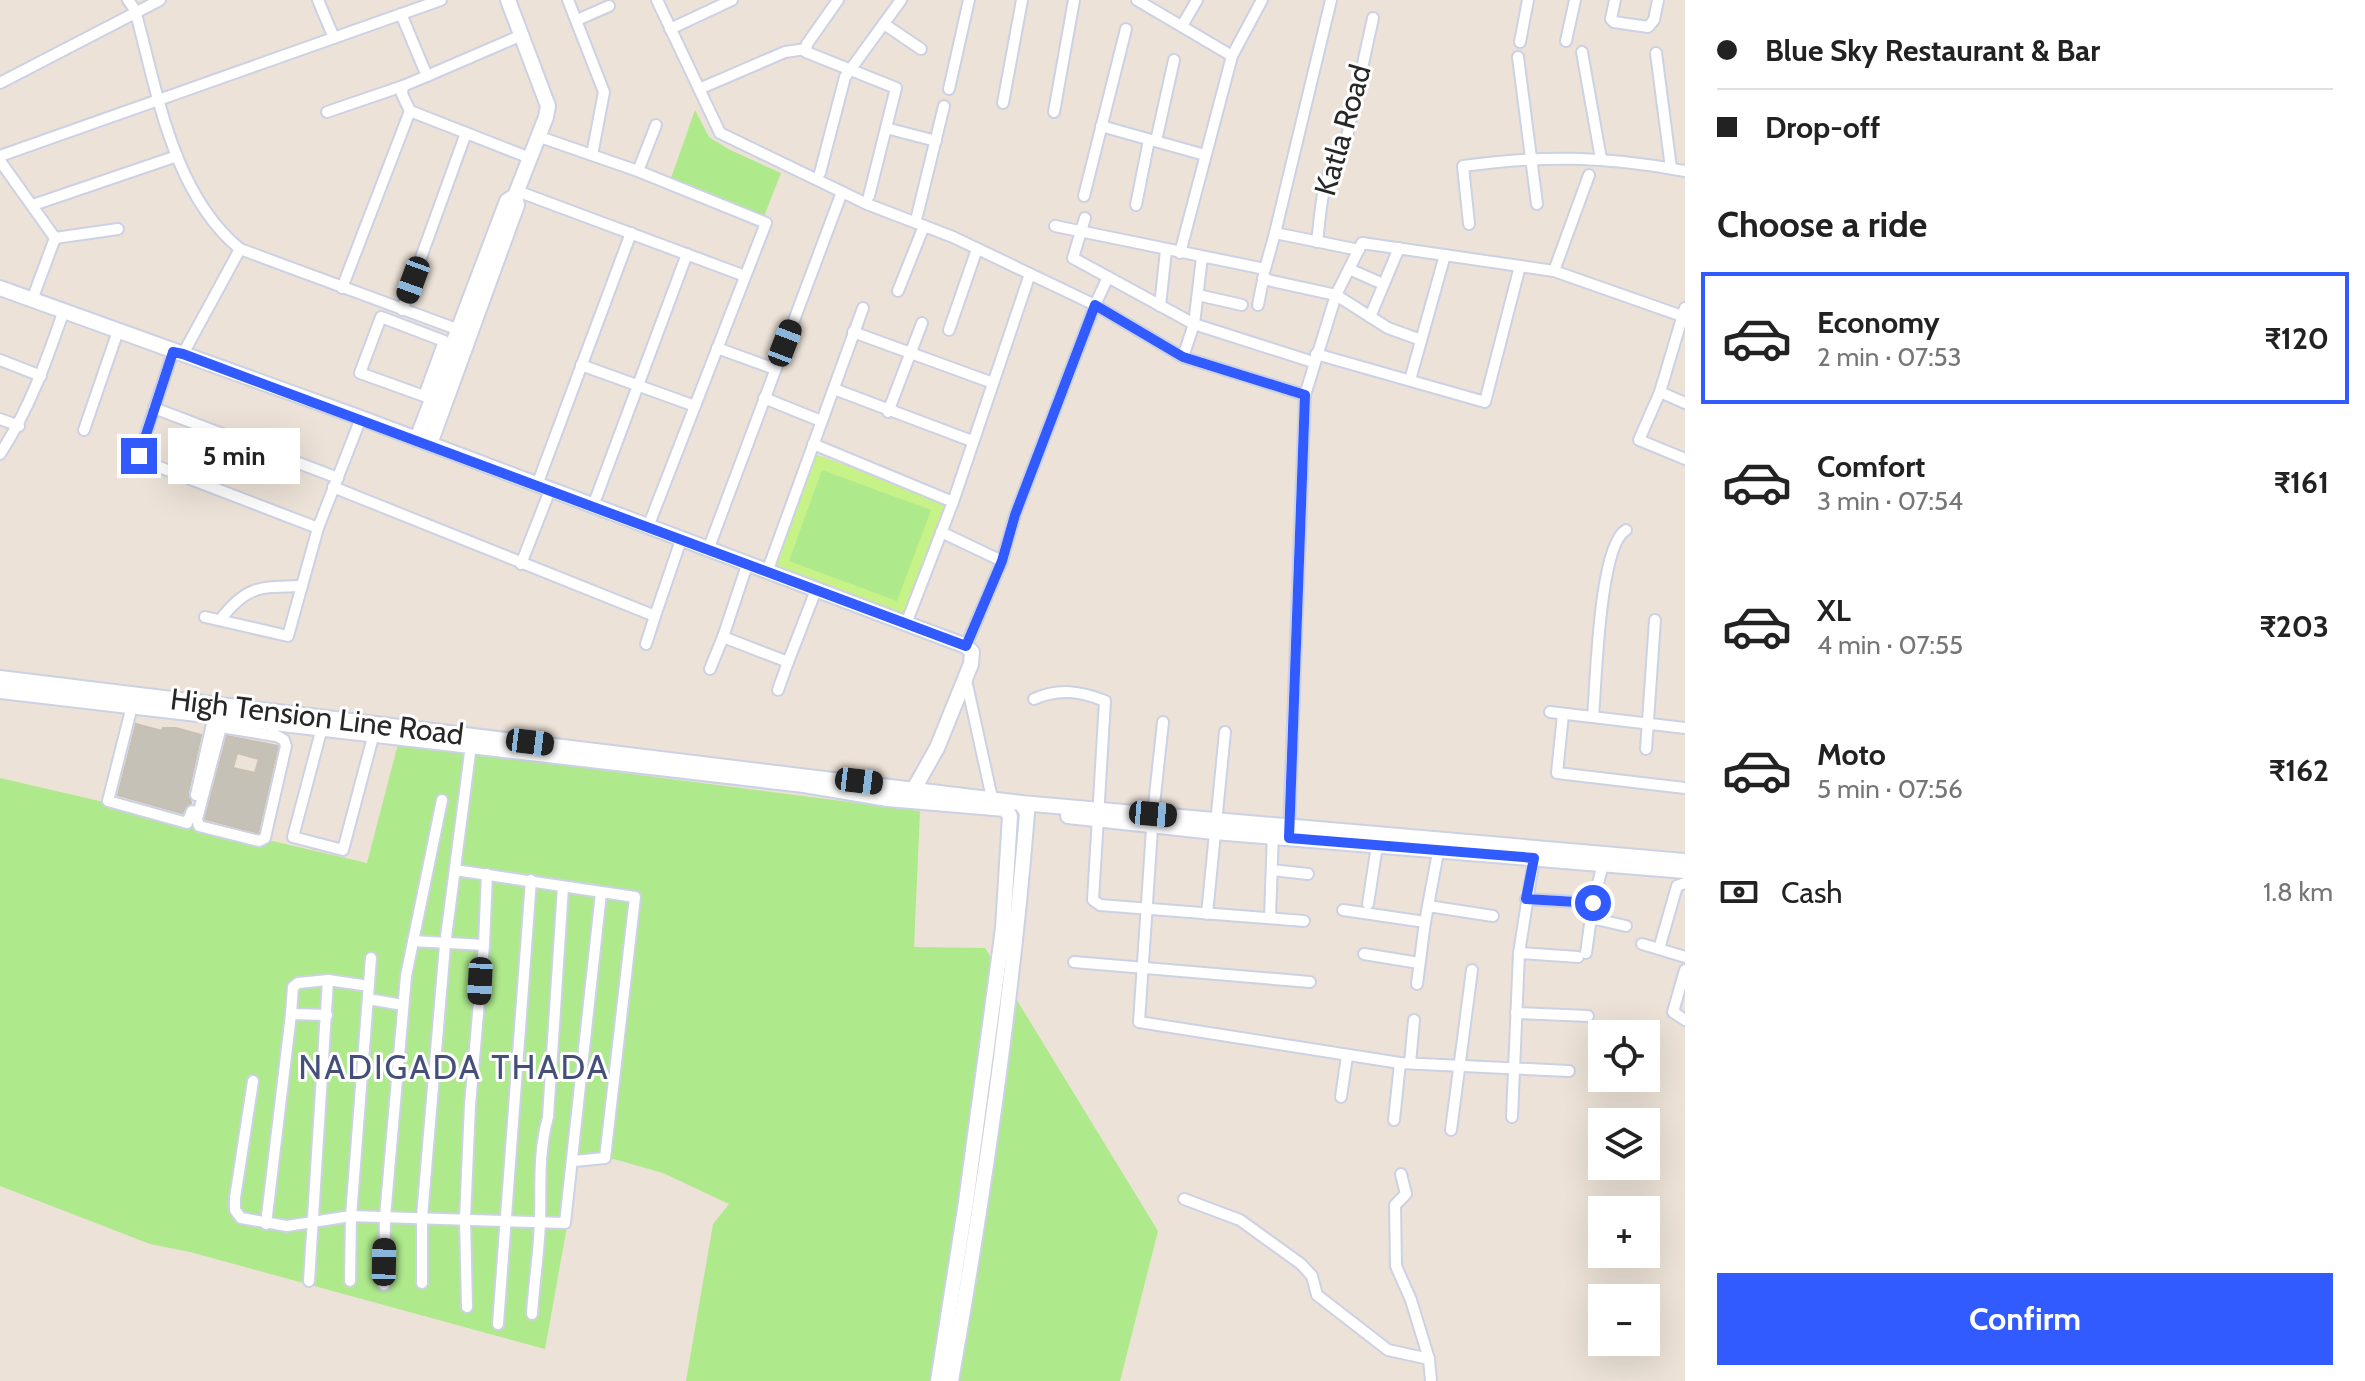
<!DOCTYPE html>
<html lang="en">
<head>
<meta charset="utf-8">
<style>
	:root { --surface:#fff; --page:#f6f6f6; --text:#222; --muted:#767676; --line:#e0e0e0; --accent:#315bff }
	body { margin:0; font-family:Cabin,sans-serif; background:var(--page); color:var(--text); height:100vh; display:flex; flex-direction:column; font-size:30px; white-space:nowrap }
	* { box-sizing:border-box; margin:0 }
	p { font-size:26px; color:var(--muted) }
	.icon { flex:none; width:44px; height:44px; fill:none; stroke:currentColor; stroke-width:2; stroke-linecap:round; stroke-linejoin:round }
	.map { position:relative; flex:1; overflow:hidden }
	.drawer { display:flex; flex-direction:column; background:var(--surface); width:680px }
	.drawer>* { flex:none }
	.top-card { display:grid; align-content:center; height:176px; padding:0 32px; background:var(--surface) }
	.tools { position:absolute; left:1588px; top:1020px; display:grid; gap:16px }
	.tools a { display:grid; place-items:center; width:72px; height:72px; border-radius:0px; background:var(--surface); box-shadow:0 8px 32px #0002; font-size:40px }
	.end { position:absolute; width:36px; height:36px; margin:-18px; border:10px solid #315bff; background:#fff; box-shadow:0 0 0 4px #fff }
	.from { border-radius:50% }
	.bubble { position:absolute; height:56px; border-radius:0px; background:var(--surface); box-shadow:0 8px 32px #0002; font-size:26px; font-weight:700; line-height:56px; text-align:center }
	.car { position:absolute; width:24px; height:48px; margin:-24px -12px; border-radius:10px; box-shadow:0 0 6px 2px #0007; background:linear-gradient(#222 24%,#8ab4d8 0 40%,#222 0 76%,#8ab4d8 0 86%,#222 0) }
	.top-card b { display:flex; align-items:center; gap:28px; height:76px; font-size:30px }
	.top-card b+b { border-top:2px solid var(--line) }
	.top-card i { width:20px; height:20px; background:var(--text) }
	ul { padding:0; list-style:none }
	li { display:flex; align-items:center; gap:24px; height:132px; margin:0 16px 12px; padding:0 16px; border:4px solid transparent; border-radius:0px }
	li div { flex:1 }
	li b { display:block; font-size:30px }
	li em { font-style:normal; font-weight:700 }
	li.on { border-color:var(--accent) }
	li>.icon { width:72px; height:72px; stroke-width:1.5 }
	h2 { padding:0 32px; font-size:36px; line-height:96px }
	.pay { display:flex; align-items:center; gap:20px; height:88px; padding:0 32px; font-size:30px }
	.pay p { margin-inline-start:auto }
	.button { display:flex; gap:16px; margin-top:auto; padding:16px 32px }
	.button a { flex:1; height:92px; border-radius:0px; background:var(--accent); color:#fff; font-size:32px; font-weight:700; line-height:92px; text-align:center }
	main { display:flex; flex:1; min-height:0 }
	.map>svg:first-child { display:block }
	.green { fill:#aee98c }
	.pitch { fill:#c6f287; fill-rule:evenodd }
	.building { fill:#c6c1b6; stroke:#c7bfb1; stroke-width:2; fill-rule:evenodd }
	.lines { fill:none; stroke-linecap:round; stroke-linejoin:round }
	.street-casing { stroke:#ccd1e3; stroke-width:14 }
	.secondary-casing { stroke:#ccd1e3; stroke-width:18 }
	.street { stroke:#fff; stroke-width:10 }
	.secondary { stroke:#fff; stroke-width:14 }
	.route { stroke:#315bff; stroke-width:10 }
	.labels { text-anchor:middle; stroke-width:6; stroke-linejoin:round; paint-order:stroke }
	.street-label { font-size:30px; fill:#272727; stroke:#fff }
	.quarter-label { font-size:34px; letter-spacing:2px; fill:#444f7c; stroke:#fff }
</style>
</head>
<body>
<main>
<div class="map">
<svg width="1685" height="1381" viewBox="0 0 1685 1381">
	<rect width="100%" height="100%" fill="#ece2d7"/>
	<!-- green -->
	<g class="green">
		<polygon points="695,110 709,137 728,149 781,173 763,219 670,181"/>
		<polygon points="817,455 947,503 904,616 774,568"/>
		<polygon points="398,744 920,811 914,947 985,948 1158,1231 1120,1381 686,1381 713,1224 729,1204 663,1173 614,1159 578,1165 545,1349 190,1252 150,1244 0,1186 0,778 367,863"/>
	</g>
	<!-- pitch -->
	<path class="pitch" d="M817 455 947 503 904 616 774 568ZM822 470 931 510 897 601 789 561Z"/>
	<!-- building -->
	<g class="building">
		<polygon points="136,724 162,731 163,728 176,728 201,735 188,793 191,803 182,813 118,795"/>
		<path d="M227 736 278 746 258 833 205 819ZM237 753 259 759 255 773 233 768Z"/>
	</g>
	<g class="lines">
		<!-- street casing -->
		<g class="street-casing">
			<g id="street">
				<path d="M128 0 135 10C157 90 172 193 240 249L462 331"/>
				<polyline points="318,0 334,38"/>
				<polyline points="568,0 604,92 592,155"/>
				<polyline points="657,0 720,133 867,204 953,237 1095,305 1183,357 1305,395"/>
				<polyline points="838,0 807,44 806,52 896,88 869,196"/>
				<polyline points="1137,0 1232,56"/>
				<polyline points="1615,0 1611,19 1614,22 1648,27 1654,20 1658,0"/>
				<polyline points="401,14 427,76 403,86 402,94 410,111 530,158"/>
				<polyline points="577,20 609,6"/>
				<polyline points="884,24 921,49"/>
				<polyline points="1182,26 1197,0"/>
				<polyline points="670,29 732,0"/>
				<polyline points="1566,41 1575,0"/>
				<polyline points="1520,42 1528,0"/>
				<polyline points="1582,52 1601,159"/>
				<polyline points="1656,53 1671,168"/>
				<polyline points="1518,57 1537,204"/>
				<polyline points="427,76 522,35"/>
				<polyline points="0,83 160,0"/>
				<polyline points="699,89 785,52 806,49"/>
				<polyline points="949,89 969,0"/>
				<polyline points="1003,103 1022,0"/>
				<polyline points="327,112 403,86"/>
				<polyline points="1054,112 1074,0"/>
				<polyline points="1101,126 1205,155"/>
				<polyline points="886,128 936,141"/>
				<polyline points="540,137 638,171 766,223 648,527"/>
				<polyline points="1156,141 1174,60"/>
				<polyline points="0,156 441,0"/>
				<polyline points="0,161 55,238 32,300"/>
				<polyline points="638,171 656,125"/>
				<polyline points="820,173 845,77 901,0"/>
				<polyline points="517,191 745,276"/>
				<polyline points="1084,196 1126,29"/>
				<polyline points="33,205 177,156"/>
				<polyline points="1136,205 1149,140"/>
				<polyline points="917,216 944,106"/>
				<polyline points="1085,218 1073,258 1194,324 1313,362"/>
				<path d="M1469 224 1463 166C1544 155 1605 156 1685 171"/>
				<polyline points="1055,226 1265,269 1275,233 1359,250"/>
				<polyline points="1275,233 1331,0"/>
				<polyline points="55,238 118,229"/>
				<path d="M1317 242C1322 204 1320 177 1345 146L1373 18"/>
				<polyline points="1180,253 1232,56 1262,0"/>
				<polyline points="1349,269 1383,284"/>
				<polyline points="1554,271 1589,175"/>
				<polyline points="1263,279 1336,295 1388,328 1421,340"/>
				<polyline points="342,288 410,111"/>
				<polyline points="898,291 924,226"/>
				<polyline points="1198,295 1242,305"/>
				<polyline points="1258,305 1264,275"/>
				<polyline points="1160,306 1166,250"/>
				<polyline points="1685,308 1660,392 1685,403"/>
				<polyline points="402,310 466,133"/>
				<polygon points="381,317 444,341 424,396 360,373"/>
				<polyline points="1370,317 1399,248"/>
				<polyline points="949,330 977,249"/>
				<polyline points="853,332 993,383"/>
				<polyline points="717,348 775,369"/>
				<polyline points="173,352 140,452 141,460 318,528"/>
				<polyline points="183,354 240,249"/>
				<polyline points="1316,354 1485,402 1520,266"/>
				<polyline points="1183,357 1194,324 1202,257"/>
				<polyline points="0,360 41,376"/>
				<polyline points="581,365 695,406"/>
				<polyline points="1410,380 1445,255"/>
				<polyline points="834,389 972,441"/>
				<polyline points="1660,392 1639,440 1685,459"/>
				<polyline points="764,398 821,421"/>
				<polyline points="154,408 338,478"/>
				<polyline points="888,412 922,323"/>
				<polyline points="0,419 19,426"/>
				<polyline points="84,430 118,331"/>
				<polyline points="813,444 953,502"/>
				<path d="M0 454C29 410 46 362 63 313"/>
				<polyline points="537,485 631,233"/>
				<polyline points="333,487 655,616 681,540"/>
				<polyline points="593,506 687,254"/>
				<polyline points="941,532 1002,561"/>
				<polyline points="708,550 842,192"/>
				<polyline points="521,564 550,490"/>
				<polyline points="747,565 723,637 788,662 816,590"/>
				<polyline points="767,572 863,308"/>
				<polyline points="205,617 288,636 318,528 361,418"/>
				<path d="M220 620C247 585 260 587 302 586"/>
				<polyline points="906,624 953,502 1030,274"/>
				<polyline points="646,644 655,616"/>
				<polyline points="966,646 1002,561 1015,515 1095,305 1108,277"/>
				<polyline points="710,669 723,637"/>
				<polyline points="966,680 992,798"/>
				<polyline points="778,690 788,662"/>
				<path d="M1034 699C1059 688 1080 691 1105 701L1093 900 1100 905 1304 921"/>
				<polyline points="132,706 108,801 187,823 192,811"/>
				<polyline points="1550,712 1685,728"/>
				<polyline points="1563,714 1557,773 1685,788"/>
				<path d="M1593 717C1596 683 1599 545 1626 530"/>
				<polyline points="274,722 273,734 284,740 286,746 265,838 259,841 199,826 197,819 221,727 276,736"/>
				<polyline points="1163,722 1153,814 1139,1022 1400,1063 1569,1071"/>
				<polyline points="323,724 293,837 343,850 374,733"/>
				<polyline points="1646,749 1655,620"/>
				<polyline points="196,795 214,715"/>
				<polyline points="1289,832 1305,395 1336,295 1362,243 1554,271 1682,316"/>
				<polyline points="455,870 635,897 605,1158 574,1161"/>
				<polyline points="1272,870 1308,874"/>
				<polyline points="1685,883 1677,886 1659,949 1685,957"/>
				<polyline points="1526,899 1593,903"/>
				<polyline points="1368,904 1378,839"/>
				<polyline points="1428,906 1493,916"/>
				<polyline points="1343,910 1425,922"/>
				<polyline points="1207,914 1225,732"/>
				<polyline points="1270,918 1273,832"/>
				<polyline points="1591,918 1626,926"/>
				<polyline points="413,941 484,945 470,1105 465,1219 467,1307"/>
				<polyline points="1642,944 1659,949"/>
				<polyline points="484,945 487,874"/>
				<polyline points="1519,953 1578,957"/>
				<polyline points="1586,953 1593,903 1604,860"/>
				<polyline points="1364,954 1419,963"/>
				<polyline points="1074,962 1310,982"/>
				<polyline points="1685,970 1673,1012 1685,1020"/>
				<polyline points="1417,984 1425,922 1439,847"/>
				<polyline points="368,999 403,1005"/>
				<polyline points="1516,1013 1588,1016"/>
				<polyline points="291,1014 293,987 298,983 328,980"/>
				<polyline points="1410,1063 1414,1020"/>
				<polyline points="253,1081 235,1198 235,1210 241,1218 287,1226 351,1216 565,1223 601,893"/>
				<polyline points="1341,1097 1347,1056"/>
				<polyline points="1512,1117 1519,953 1535,852"/>
				<polyline points="1394,1120 1400,1063"/>
				<polyline points="1451,1130 1472,970"/>
				<polyline points="1401,1174 1406,1194 1395,1205 1396,1266 1411,1300 1429,1359"/>
				<polyline points="1184,1199 1240,1220 1301,1264 1312,1276 1317,1295 1388,1350 1429,1359 1431,1381"/>
				<polyline points="266,1224 291,1014 327,1015"/>
				<polyline points="309,1281 328,980 369,986"/>
				<polyline points="350,1281 351,1216 371,958"/>
				<polyline points="422,1283 422,1217 445,945 471,745"/>
				<polyline points="384,1285 385,1217 406,976 442,800"/>
				<path d="M532 1314C534 1283 539 1252 540 1222 541 1185 538 1153 548 1117L563 887"/>
				<polyline points="498,1324 531,880"/>
			</g>
		</g>
		<!-- secondary casing -->
		<g class="secondary-casing">
			<g id="secondary">
				<polyline points="0,288 361,418 966,646 972,652 971,664 937,748 914,789"/>
				<polyline points="417,439 507,201 515,196"/>
				<polyline points="430,444 517,205 515,196 546,117 548,106 508,0"/>
				<polyline points="0,678 1021,803 1685,861"/>
				<polyline points="0,691 804,785 888,799 1005,809 1010,816 1003,928 966,1202 938,1381"/>
				<polyline points="1068,816 1214,832 1685,871"/>
				<path d="M951 1381C984 1193 1012 1003 1027 813L1021 803"/>
			</g>
		</g>
		<!-- street -->
		<use href="#street" class="street"/>
		<!-- secondary -->
		<use href="#secondary" class="secondary"/>
	</g>
	<g class="lines">
		<!-- route -->
		<polyline class="route" points="139,456 173,352 183,354 966,646 1002,561 1015,515 1095,305 1183,357 1305,395 1289,838 1534,858 1526,899 1593,903"/>
	</g>
	<g class="labels">
		<!-- street labels -->
		<g class="street-label">
			<text transform="translate(1343 130) rotate(-74)" y="10">Katla Road</text>
			<text transform="translate(317 717) rotate(7)" y="10">High Tension Line Road</text>
		</g>
		<!-- quarter labels -->
		<g class="quarter-label">
			<text x="454" y="1079">NADIGADA THADA</text>
		</g>
	</g>
</svg>
<div class="tools">
<a><svg class="icon" aria-label="locate" viewBox="0 0 24 24"><circle cx="12" cy="12" r="6"/><path d="M12 2v4M12 18v4M2 12h4M18 12h4"/></svg></a>
<a><svg class="icon" aria-label="layers" viewBox="0 0 24 24"><path d="M12 4l9 5-9 5-9-5zM3 14l9 5 9-5"/></svg></a>
<a>+</a>
<a>−</a>
</div>
<i class="end from" style="left:1593px;top:903px"></i>
<i class="end" style="left:139px;top:456px"></i>
<div class="bubble" style="left:168px;top:428px;width:132px">5 min</div>
<i class="car" style="left:413px;top:280px;rotate:200deg"></i>
<i class="car" style="left:785px;top:343px;rotate:21deg"></i>
<i class="car" style="left:530px;top:742px;rotate:97deg"></i>
<i class="car" style="left:859px;top:781px;rotate:97deg"></i>
<i class="car" style="left:1153px;top:814px;rotate:95deg"></i>
<i class="car" style="left:480px;top:981px;rotate:183deg"></i>
<i class="car" style="left:384px;top:1262px;rotate:1deg"></i>
</div>
<section class="drawer">
<div class="top-card">
<b><i class="from"></i>Blue Sky Restaurant &amp; Bar</b>
<b><i></i>Drop-off</b>
</div>
<h2>Choose a ride</h2>
<ul>
<li class="on"><svg class="icon" aria-label="car" viewBox="0 0 24 24"><path d="M5 17H2v-5l4-1 3-4h7l3 4 3 1v5h-3M9 17h6M6 11h13"/><circle cx="7" cy="17" r="2"/><circle cx="17" cy="17" r="2"/></svg><div><b>Economy</b><p>2 min · 07:53</p></div><em>₹120</em></li>
<li><svg class="icon" aria-label="car" viewBox="0 0 24 24"><path d="M5 17H2v-5l4-1 3-4h7l3 4 3 1v5h-3M9 17h6M6 11h13"/><circle cx="7" cy="17" r="2"/><circle cx="17" cy="17" r="2"/></svg><div><b>Comfort</b><p>3 min · 07:54</p></div><em>₹161</em></li>
<li><svg class="icon" aria-label="car" viewBox="0 0 24 24"><path d="M5 17H2v-5l4-1 3-4h7l3 4 3 1v5h-3M9 17h6M6 11h13"/><circle cx="7" cy="17" r="2"/><circle cx="17" cy="17" r="2"/></svg><div><b>XL</b><p>4 min · 07:55</p></div><em>₹203</em></li>
<li><svg class="icon" aria-label="car" viewBox="0 0 24 24"><path d="M5 17H2v-5l4-1 3-4h7l3 4 3 1v5h-3M9 17h6M6 11h13"/><circle cx="7" cy="17" r="2"/><circle cx="17" cy="17" r="2"/></svg><div><b>Moto</b><p>5 min · 07:56</p></div><em>₹162</em></li>
</ul>
<div class="pay"><svg class="icon" aria-label="cash" viewBox="0 0 24 24"><path d="M3 7h18v10H3z"/><circle cx="12" cy="12" r="2"/></svg>Cash<p>1.8 km</p></div>
<div class="button"><a>Confirm</a></div>
</section>
</main>
</body>
</html>
